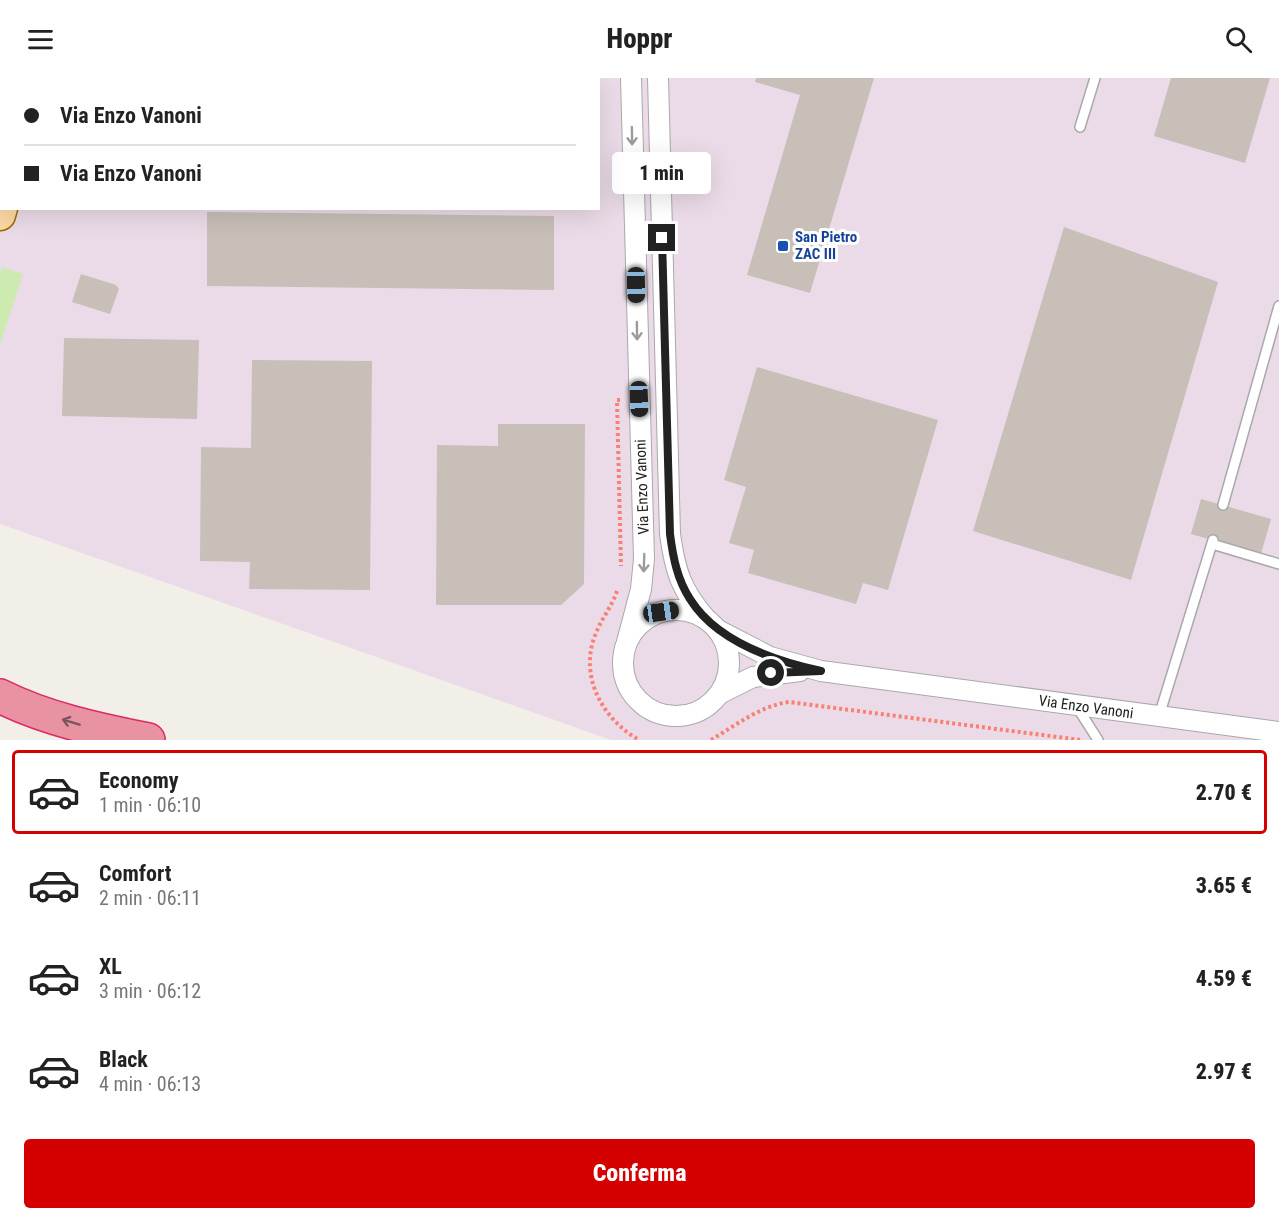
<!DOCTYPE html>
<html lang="it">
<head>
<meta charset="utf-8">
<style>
	:root { --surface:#fff; --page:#f6f6f6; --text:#222; --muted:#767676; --line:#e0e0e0; --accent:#d40000 }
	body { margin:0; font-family:"Roboto Condensed",sans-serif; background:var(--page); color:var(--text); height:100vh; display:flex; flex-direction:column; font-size:22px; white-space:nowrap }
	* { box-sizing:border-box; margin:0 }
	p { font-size:20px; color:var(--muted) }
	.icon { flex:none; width:33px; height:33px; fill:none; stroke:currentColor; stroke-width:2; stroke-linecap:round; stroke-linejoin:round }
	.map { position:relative; height:662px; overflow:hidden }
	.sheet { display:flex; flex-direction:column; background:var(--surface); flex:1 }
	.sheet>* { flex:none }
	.top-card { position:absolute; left:0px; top:0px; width:600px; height:132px; box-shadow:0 6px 24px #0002; display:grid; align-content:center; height:132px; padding:0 24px; background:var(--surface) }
	.end { position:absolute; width:27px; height:27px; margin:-14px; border:8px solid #222; background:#fff; box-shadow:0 0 0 3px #fff }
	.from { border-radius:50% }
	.bubble { position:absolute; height:42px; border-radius:6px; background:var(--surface); box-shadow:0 6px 24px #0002; font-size:20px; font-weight:800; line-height:42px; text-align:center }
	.car { position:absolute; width:18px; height:36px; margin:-18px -9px; border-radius:8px; box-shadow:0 0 4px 2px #0007; background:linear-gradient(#222 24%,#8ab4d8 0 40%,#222 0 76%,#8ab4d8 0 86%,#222 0) }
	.top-card b { display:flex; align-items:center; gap:21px; height:57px; font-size:22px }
	.top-card b+b { border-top:2px solid var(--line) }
	.top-card i { width:15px; height:15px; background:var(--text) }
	ul { padding:10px 0 0; list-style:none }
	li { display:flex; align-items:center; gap:18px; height:84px; margin:0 12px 9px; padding:0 12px; border:3px solid transparent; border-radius:6px }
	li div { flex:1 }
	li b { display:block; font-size:22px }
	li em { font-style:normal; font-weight:800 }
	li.active { border-color:var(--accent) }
	li>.icon { width:54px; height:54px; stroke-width:1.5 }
	.cta { display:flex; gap:12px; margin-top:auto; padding:12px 24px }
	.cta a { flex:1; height:69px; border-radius:6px; background:var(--accent); color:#fff; font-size:24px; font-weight:800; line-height:69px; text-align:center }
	header { display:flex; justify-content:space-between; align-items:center; height:78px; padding:0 24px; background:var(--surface); font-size:27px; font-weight:800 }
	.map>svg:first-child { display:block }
	.industrial { fill:#ebdbe8; fill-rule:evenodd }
	.grass { fill:#cdebb0 }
	.building { fill:#c7bfb8 }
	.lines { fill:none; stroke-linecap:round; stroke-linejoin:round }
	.lane-casing { stroke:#a9a9a9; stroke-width:12 }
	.street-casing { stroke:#a9a9a9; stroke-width:22 }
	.primary-casing { stroke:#a06b00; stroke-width:33 }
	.highway-casing { stroke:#dc2a67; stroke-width:36 }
	.path { stroke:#fa8072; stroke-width:4; stroke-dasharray:3 3; stroke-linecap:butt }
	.lane { stroke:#fff; stroke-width:9 }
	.street { stroke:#fff; stroke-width:20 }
	.primary { stroke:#fcd6a4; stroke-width:30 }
	.highway { stroke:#e892a2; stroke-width:33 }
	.oneway { stroke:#9c9c9c }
	.oneway2 { stroke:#7b545c }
	.route { stroke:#222; stroke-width:8 }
	.transit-dot { fill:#1a4fb4; stroke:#fff; stroke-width:2 }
	.labels { text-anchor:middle; stroke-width:6; stroke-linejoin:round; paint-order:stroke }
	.transit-label { font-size:15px; font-weight:bold; fill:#164399; stroke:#fff; text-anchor:start }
	.street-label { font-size:15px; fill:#222; stroke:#fff }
</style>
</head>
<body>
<header><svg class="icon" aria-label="menu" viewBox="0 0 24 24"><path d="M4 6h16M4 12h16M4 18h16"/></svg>Hoppr<svg class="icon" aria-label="search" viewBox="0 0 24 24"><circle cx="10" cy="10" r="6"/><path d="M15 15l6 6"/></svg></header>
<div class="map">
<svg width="1279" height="662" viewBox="0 0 1279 662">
	<rect width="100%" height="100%" fill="#f2efe9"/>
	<!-- industrial -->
	<path class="industrial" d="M0 0H1279V662H611L0 446ZM2 2H598V130H2Z"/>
	<!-- grass -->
	<polygon class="grass" points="2,189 23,196 0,267 0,197"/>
	<!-- building -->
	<g class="building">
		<polygon points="756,0 874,0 810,215 747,197 800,17 755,4"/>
		<polygon points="1171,0 1270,0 1245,85 1154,58"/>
		<polygon points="207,134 554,138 554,212 207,208"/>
		<polygon points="1064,149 1218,204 1131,502 973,453"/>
		<polygon points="81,196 116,207 119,211 110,236 72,224"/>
		<polygon points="64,260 199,262 197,341 62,338"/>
		<polygon points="252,282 372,283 370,512 249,511 250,484 200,483 201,369 251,370"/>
		<polygon points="757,289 938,342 888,512 863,505 856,526 748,495 754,472 729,465 746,409 724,402"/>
		<polygon points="498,346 585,346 584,506 561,527 436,527 437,367 498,368"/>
		<polygon points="1201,421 1271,441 1261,476 1191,456"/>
	</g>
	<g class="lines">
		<!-- lane casing -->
		<g class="lane-casing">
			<g id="lane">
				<polyline points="1080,49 1095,0"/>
				<polyline points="1223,427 1279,228"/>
				<polyline points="1212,466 1279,486"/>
				<polyline points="1077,629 1098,662"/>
				<polyline points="1159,638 1213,462"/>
			</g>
		</g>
		<!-- street casing -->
		<g class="street-casing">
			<g id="street">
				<path d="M658 0 670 456C675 493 681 512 706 541"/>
				<circle cx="676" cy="585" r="53"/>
				<polyline points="718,552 770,579 821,593 1279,654"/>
				<polyline points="627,564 641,511 644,481 631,0"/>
				<polyline points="721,615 753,599 800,593"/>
			</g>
		</g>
		<!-- primary casing -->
		<g class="primary-casing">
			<g id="primary">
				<polyline points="44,2 45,0"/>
				<polyline points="0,137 2,130"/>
			</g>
		</g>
		<!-- highway casing -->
		<g class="highway-casing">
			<path id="highway" d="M0 618C46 641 98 652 148 662"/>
		</g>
		<!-- path -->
		<g class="path">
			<polyline points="620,322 617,322 621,488"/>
			<path d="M617 513C612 528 602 540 596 555 578 597 602 641 639 662"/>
			<path d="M711 662C736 647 760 628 789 624L1081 662"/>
		</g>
		<!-- lane -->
		<use href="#lane" class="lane"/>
		<!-- street -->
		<use href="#street" class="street"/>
		<!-- primary -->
		<use href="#primary" class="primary"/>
		<!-- highway -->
		<use href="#highway" class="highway"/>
	</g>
	<!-- one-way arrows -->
	<defs><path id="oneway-shaft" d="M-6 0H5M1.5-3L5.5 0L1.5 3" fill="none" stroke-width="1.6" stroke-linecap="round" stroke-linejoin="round" transform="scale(1.5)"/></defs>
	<g class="oneway">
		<use href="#oneway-shaft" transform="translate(632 58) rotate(89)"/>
		<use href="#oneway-shaft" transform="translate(637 253) rotate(89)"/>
		<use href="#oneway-shaft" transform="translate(644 485) rotate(92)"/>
	</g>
	<use class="oneway2" href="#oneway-shaft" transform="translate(71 644) rotate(-163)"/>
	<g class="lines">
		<!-- route -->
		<path class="route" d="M662 160 670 456C673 479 677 501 690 521 716 563 775 583 821 593L771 595"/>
	</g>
	<!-- markers -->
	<rect class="transit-dot" x="777" y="162" width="12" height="12" rx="3"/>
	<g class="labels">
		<!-- transit labels -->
		<g class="transit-label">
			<text x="795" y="164">San Pietro<tspan x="795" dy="17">ZAC III</tspan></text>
		</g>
		<!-- street labels -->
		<g class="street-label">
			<text transform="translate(642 409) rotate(-92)" y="5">Via Enzo Vanoni</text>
			<text transform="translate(1086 629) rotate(8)" y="5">Via Enzo Vanoni</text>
		</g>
	</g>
</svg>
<i class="end from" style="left:771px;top:595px"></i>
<i class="end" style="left:662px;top:160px"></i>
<div class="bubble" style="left:612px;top:74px;width:99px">1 min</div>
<i class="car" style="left:636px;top:207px;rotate:179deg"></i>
<i class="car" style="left:639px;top:321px;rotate:178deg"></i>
<i class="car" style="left:661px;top:534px;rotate:82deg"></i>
<div class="top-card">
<b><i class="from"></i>Via Enzo Vanoni</b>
<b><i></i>Via Enzo Vanoni</b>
</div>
</div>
<section class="sheet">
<ul>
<li class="active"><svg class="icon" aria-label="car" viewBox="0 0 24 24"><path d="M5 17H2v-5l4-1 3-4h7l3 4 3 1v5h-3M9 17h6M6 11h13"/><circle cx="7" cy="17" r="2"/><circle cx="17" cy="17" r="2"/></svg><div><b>Economy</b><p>1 min · 06:10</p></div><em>2.70 €</em></li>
<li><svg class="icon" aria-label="car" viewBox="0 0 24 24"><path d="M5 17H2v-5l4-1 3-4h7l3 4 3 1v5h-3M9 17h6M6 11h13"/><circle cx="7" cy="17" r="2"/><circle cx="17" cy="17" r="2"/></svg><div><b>Comfort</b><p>2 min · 06:11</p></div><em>3.65 €</em></li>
<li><svg class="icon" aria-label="car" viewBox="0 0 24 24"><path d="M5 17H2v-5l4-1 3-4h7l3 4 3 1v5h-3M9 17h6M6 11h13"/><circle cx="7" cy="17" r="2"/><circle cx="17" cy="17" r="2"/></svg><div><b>XL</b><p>3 min · 06:12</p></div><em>4.59 €</em></li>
<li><svg class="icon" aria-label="car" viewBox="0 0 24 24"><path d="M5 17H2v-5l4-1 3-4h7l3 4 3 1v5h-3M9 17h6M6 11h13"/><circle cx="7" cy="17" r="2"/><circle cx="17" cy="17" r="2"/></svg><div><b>Black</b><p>4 min · 06:13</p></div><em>2.97 €</em></li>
</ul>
<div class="cta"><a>Conferma</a></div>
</section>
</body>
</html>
